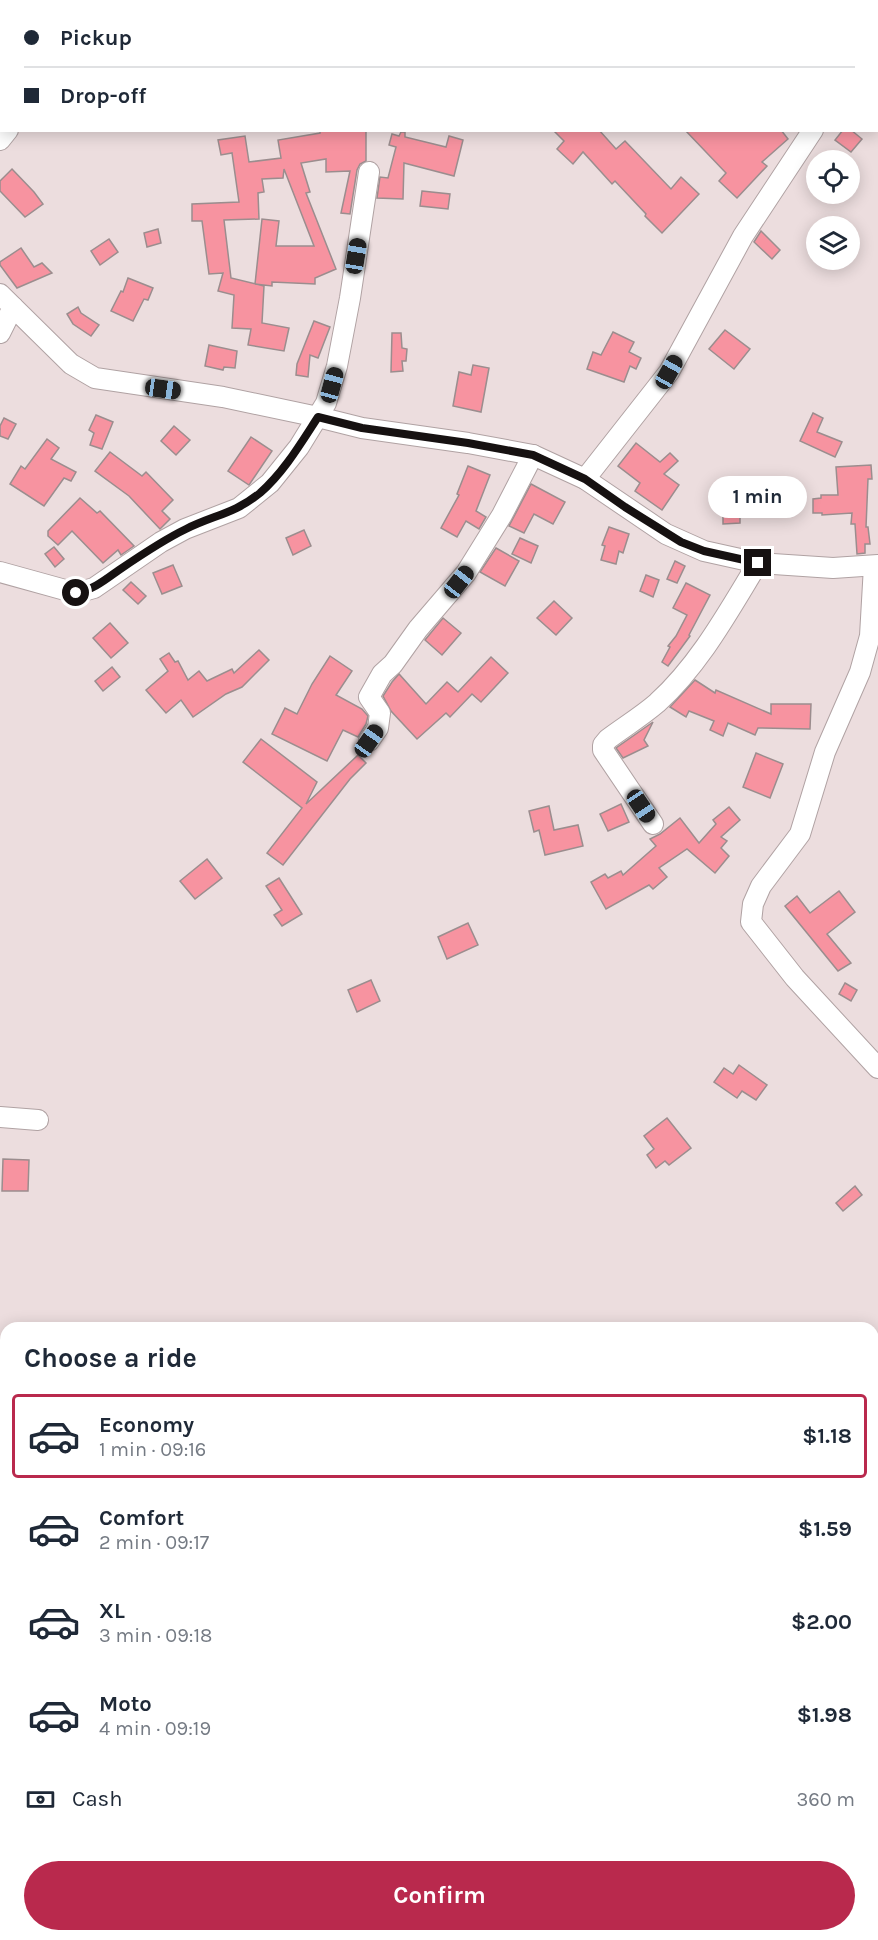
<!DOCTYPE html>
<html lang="en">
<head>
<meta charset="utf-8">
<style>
	:root { --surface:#fff; --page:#f2f2f3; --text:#1f2937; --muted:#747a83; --line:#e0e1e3; --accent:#b9294d }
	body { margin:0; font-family:Karla,sans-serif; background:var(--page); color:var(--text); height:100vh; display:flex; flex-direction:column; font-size:22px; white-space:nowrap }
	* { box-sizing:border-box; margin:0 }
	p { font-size:20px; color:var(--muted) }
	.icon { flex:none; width:33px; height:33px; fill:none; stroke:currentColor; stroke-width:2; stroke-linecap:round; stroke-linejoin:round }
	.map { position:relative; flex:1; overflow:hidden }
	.side { position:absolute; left:0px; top:1322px; width:879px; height:620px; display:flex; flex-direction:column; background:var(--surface); border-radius:18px 18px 0 0; box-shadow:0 3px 15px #0003 }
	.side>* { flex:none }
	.banner { position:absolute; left:0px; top:0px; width:879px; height:132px; box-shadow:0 3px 15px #0003; display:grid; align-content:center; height:132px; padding:0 24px; background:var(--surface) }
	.controls { position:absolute; left:806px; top:150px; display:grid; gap:12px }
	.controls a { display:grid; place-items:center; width:54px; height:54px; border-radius:50%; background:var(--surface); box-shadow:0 3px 15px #0003; font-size:30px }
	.end { position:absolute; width:27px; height:27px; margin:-14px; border:8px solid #161111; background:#fff; box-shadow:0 0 0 3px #fff }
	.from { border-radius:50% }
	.bubble { position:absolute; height:42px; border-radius:21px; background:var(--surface); box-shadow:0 3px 15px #0003; font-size:20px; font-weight:700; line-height:42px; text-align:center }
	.car { position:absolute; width:18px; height:36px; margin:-18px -9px; border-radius:8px; box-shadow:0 0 4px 2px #0007; background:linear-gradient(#222 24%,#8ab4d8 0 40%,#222 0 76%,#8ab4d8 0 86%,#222 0) }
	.banner b { display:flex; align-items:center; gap:21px; height:57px; font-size:22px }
	.banner b+b { border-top:2px solid var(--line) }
	.banner i { width:15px; height:15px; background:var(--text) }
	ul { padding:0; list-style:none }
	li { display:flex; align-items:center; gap:18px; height:84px; margin:0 12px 9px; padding:0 12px; border:3px solid transparent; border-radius:6px }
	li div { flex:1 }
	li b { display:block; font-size:22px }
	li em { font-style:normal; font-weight:700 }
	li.current { border-color:var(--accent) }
	li>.icon { width:54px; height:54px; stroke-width:1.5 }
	h2 { padding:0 24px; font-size:27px; line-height:72px }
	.pay { display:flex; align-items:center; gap:15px; height:66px; padding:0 24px; font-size:22px }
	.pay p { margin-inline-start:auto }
	.button { display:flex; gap:12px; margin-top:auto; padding:12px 24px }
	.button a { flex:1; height:69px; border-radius:36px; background:var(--accent); color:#fff; font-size:24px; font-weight:700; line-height:69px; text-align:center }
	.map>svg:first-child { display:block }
	.building { fill:#f793a0; stroke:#9b8d8e; stroke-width:1.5 }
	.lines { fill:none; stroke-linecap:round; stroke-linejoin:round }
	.minor-casing { stroke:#b0a2a3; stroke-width:22 }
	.minor { stroke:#fff; stroke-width:20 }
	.route { stroke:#161111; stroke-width:8 }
</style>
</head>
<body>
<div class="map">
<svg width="878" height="1940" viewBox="0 0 878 1940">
	<rect width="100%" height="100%" fill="#ecddde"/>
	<!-- building -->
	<g class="building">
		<polygon points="320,130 366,130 366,161 360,164 357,170 350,214 341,213 350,171 326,172 326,159 301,163 310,192 306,193 336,269 315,278 315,284 272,282 272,286 255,284 262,219 279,221 276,246 314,246 284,169 283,178 262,179 264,192 258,193 259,219 224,220 231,278 264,286 262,323 289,328 284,351 248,345 251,329 232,328 234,295 218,291 223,273 209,274 202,221 192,221 192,204 239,202 232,153 221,155 218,140 245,136 249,162 281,158 278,140 320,133"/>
		<polygon points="553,130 599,130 616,149 625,141 671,189 681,177 699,194 662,233 645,216 646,214 615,181 612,184 583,152 573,164 557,149 564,141"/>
		<polygon points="685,130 781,130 788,139 762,162 767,166 737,198 719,181 726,173"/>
		<polygon points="843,130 851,130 862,139 851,152 835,140"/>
		<polygon points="401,132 405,132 405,137 446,147 449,136 463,140 454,176 404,163 403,199 377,198 380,177 388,178 396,147 389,145 392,134 399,136"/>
		<polygon points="12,169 34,192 43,204 25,217 0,191 0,181"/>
		<polygon points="422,191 450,194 448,209 420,206"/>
		<polygon points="158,229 161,243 147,247 144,233"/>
		<polygon points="761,231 780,250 772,259 754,242"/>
		<polygon points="109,239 118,252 100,265 91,251"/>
		<polygon points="21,248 34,267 42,263 52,273 17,288 0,265 0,262"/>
		<polygon points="128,278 153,288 148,300 144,299 133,321 111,311 121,291 123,292"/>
		<polygon points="78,307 81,313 99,325 91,336 73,324 67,314"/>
		<polygon points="314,321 330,327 318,358 310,355 308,377 296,375 297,364"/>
		<polygon points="725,330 750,349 734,369 709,349"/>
		<polygon points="613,332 634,342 629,352 641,358 636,369 630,366 624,382 587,369 593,352 601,355"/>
		<polygon points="392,333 401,333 402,348 407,349 406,361 402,361 403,371 391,372"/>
		<polygon points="209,345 237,351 235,368 224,367 223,370 205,366"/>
		<polygon points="473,365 489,368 481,412 453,406 459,372 471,375"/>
		<polygon points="813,413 823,418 817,432 842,442 835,457 800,441"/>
		<polygon points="96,415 113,422 102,449 90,445 94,433 89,430"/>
		<polygon points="4,418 16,424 8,439 0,436 0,426"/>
		<polygon points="174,426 190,440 176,455 161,441"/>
		<polygon points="251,437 272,451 249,485 228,471"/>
		<polygon points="47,439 59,448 51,459 76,472 71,481 64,478 44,506 10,484 21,466 25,469"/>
		<polygon points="636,443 660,462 670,453 678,461 664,474 679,485 662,510 635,491 640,483 618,466"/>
		<polygon points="110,452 142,476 146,472 173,500 162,511 170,519 160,529 129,496 95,471"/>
		<polygon points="871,465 872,479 868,479 866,527 868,527 870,544 865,544 865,553 857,554 855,524 851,524 852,513 822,515 822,513 813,513 813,499 821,498 821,495 838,495 836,467"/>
		<polygon points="468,466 490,475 476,511 486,517 479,529 466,521 457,537 441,528 459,495 457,494"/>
		<polygon points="531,484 565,502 553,524 534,514 524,533 509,526"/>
		<polygon points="80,498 97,513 100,511 134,546 121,555 118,550 103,563 72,531 58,545 48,536 48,531"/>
		<polygon points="740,509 740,523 723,524 723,510"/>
		<polygon points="609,527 629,534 623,553 619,551 616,564 601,560 605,546 602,545"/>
		<polygon points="304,530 311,546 293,555 286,538"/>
		<polygon points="520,538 538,546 531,563 512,554"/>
		<polygon points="54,547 64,559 55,567 45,554"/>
		<polygon points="496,548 519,561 505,586 480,572"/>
		<polygon points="675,561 685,566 677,583 667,579"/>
		<polygon points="173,565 182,586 162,594 153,573"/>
		<polygon points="646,575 659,580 653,597 640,591"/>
		<polygon points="131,582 146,596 138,604 123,590"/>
		<polygon points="686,583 710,595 689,635 690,636 668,666 662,662 670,647 668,646 676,636 687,615 673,608"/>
		<polygon points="554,601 572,618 556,635 537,618"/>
		<polygon points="443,618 461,633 442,655 425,640"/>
		<polygon points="110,623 128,643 111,658 93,638"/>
		<polygon points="259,650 269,660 242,687 226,694 193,717 181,700 166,713 146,690 168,671 160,659 169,653 175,662 178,661 188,680 199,671 207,681 232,669 234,673"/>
		<polygon points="330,656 352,671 336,695 362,709 368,716 366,724 358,737 343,730 327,761 272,734 285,708 297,714 312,684"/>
		<polygon points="491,657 508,673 481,702 472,694 450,717 446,713 417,739 391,711 383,696 392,682 399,674 426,704 447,682 458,692"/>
		<polygon points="112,667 120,677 103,691 95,681"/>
		<polygon points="695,680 715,693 716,690 771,714 771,704 811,704 810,729 758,728 755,735 728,723 723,736 710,730 714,721 689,711 686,717 670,707"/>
		<polygon points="653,722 644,740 648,746 623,758 616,748"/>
		<polygon points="261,739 317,782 306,804 358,755 366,763 350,779 283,865 267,853 302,808 243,762"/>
		<polygon points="756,753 783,764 770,798 743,787"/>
		<polygon points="621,804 629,822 608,831 600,814"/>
		<polygon points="549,806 554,830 578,825 583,846 545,855 539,830 534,832 529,811"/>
		<polygon points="729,807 740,820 721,837 727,841 721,848 729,856 715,873 687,849 659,868 667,877 653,889 649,885 606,909 591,882 605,874 608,878 621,871 623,875 656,846 650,839 660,834 680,818 699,843 716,824 713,820"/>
		<polygon points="207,859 222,878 195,899 180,881"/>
		<polygon points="279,878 302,914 282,926 274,915 282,910 266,886"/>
		<polygon points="839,891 855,912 827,934 851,963 838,971 785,906 797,896 810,913"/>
		<polygon points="468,923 478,945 447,959 438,937"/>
		<polygon points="371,980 380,1001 357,1012 348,990"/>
		<polygon points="845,983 857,990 851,1001 839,994"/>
		<polygon points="739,1065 767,1085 756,1100 742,1091 737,1098 714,1082 724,1068 733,1074"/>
		<polygon points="667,1118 691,1148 669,1165 665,1161 656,1168 647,1155 654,1149 644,1136"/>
		<polygon points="3,1159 29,1160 28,1191 2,1191"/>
		<polygon points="855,1186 862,1195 843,1211 836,1203"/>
	</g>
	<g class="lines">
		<!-- minor casing -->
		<g class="minor-casing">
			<g id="minor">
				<polyline points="71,2 71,0"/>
				<polyline points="868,2 869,0"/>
				<polyline points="0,140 8,130"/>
				<polyline points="0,294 71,364 95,378 223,397 318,417 362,428 468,443 533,455 585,479 666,534 704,551 758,563 833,568 878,565"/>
				<polyline points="0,333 13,307"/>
				<polyline points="585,479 669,372 743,236 813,130"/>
				<polyline points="874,566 870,636 860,672 825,752 800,834 761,886 753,904 751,922 795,978 878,1068"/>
				<polyline points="0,572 76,593 94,588 161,542 185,529 239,508 270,483 299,447 326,403 337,366 350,298 369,172"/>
				<polyline points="369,741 378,728 380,713 369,697 382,674 393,664 418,629 466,573 502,515 533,455"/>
				<path d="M653 824 603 750V745L608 739C624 727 642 716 657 703 700 664 728 612 758 563"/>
				<polyline points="0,1117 38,1120"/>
				<polyline points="0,1758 6,1768"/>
				<polyline points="873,1807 878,1797"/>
				<polyline points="533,1935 539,1940"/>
				<polyline points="344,1940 350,1935"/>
				<polyline points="809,1940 812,1935"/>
			</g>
		</g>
		<!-- minor -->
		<use href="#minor" class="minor"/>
	</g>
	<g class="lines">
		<!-- route -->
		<path class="route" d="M76 593C93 590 105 580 119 570 141 555 163 540 186 529 214 515 234 514 260 493 284 472 301 443 318 417L362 428 468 443 533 455 585 479 625 507 681 542 704 551 758 563"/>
	</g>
</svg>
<div class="controls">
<a><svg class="icon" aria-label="locate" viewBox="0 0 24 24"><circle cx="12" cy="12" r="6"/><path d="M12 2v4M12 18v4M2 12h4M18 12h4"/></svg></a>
<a><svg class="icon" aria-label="layers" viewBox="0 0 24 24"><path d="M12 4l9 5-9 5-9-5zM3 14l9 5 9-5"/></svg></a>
</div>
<i class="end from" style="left:76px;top:593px"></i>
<i class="end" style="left:758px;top:563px"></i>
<div class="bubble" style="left:708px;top:476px;width:99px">1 min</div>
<i class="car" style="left:356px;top:256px;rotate:9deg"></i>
<i class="car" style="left:669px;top:372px;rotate:29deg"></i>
<i class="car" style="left:332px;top:385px;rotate:15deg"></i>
<i class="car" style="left:163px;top:389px;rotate:98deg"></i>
<i class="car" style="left:459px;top:582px;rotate:38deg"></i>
<i class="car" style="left:369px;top:741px;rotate:35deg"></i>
<i class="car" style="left:641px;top:806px;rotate:146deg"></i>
<div class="banner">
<b><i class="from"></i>Pickup</b>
<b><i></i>Drop-off</b>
</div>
<section class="side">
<h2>Choose a ride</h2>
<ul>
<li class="current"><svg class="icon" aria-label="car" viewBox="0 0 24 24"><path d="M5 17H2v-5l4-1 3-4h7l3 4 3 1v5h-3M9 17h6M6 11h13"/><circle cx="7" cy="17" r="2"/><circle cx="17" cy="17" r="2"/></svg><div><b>Economy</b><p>1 min · 09:16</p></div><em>$1.18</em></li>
<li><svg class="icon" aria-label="car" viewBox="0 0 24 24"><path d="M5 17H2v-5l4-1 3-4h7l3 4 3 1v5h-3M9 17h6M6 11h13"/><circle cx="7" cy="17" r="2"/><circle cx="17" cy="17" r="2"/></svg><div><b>Comfort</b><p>2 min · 09:17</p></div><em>$1.59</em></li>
<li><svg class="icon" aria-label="car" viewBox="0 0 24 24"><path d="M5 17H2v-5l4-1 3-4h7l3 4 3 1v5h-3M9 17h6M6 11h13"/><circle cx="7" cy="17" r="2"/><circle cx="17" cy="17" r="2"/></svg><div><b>XL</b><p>3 min · 09:18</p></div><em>$2.00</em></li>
<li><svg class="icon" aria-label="car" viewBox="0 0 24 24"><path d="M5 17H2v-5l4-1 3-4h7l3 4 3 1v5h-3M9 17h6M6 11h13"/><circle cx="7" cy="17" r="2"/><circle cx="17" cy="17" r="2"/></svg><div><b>Moto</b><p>4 min · 09:19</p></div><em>$1.98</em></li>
</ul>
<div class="pay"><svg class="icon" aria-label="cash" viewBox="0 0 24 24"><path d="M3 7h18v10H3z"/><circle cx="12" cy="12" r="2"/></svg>Cash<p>360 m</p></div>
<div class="button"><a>Confirm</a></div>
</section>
</div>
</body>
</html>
